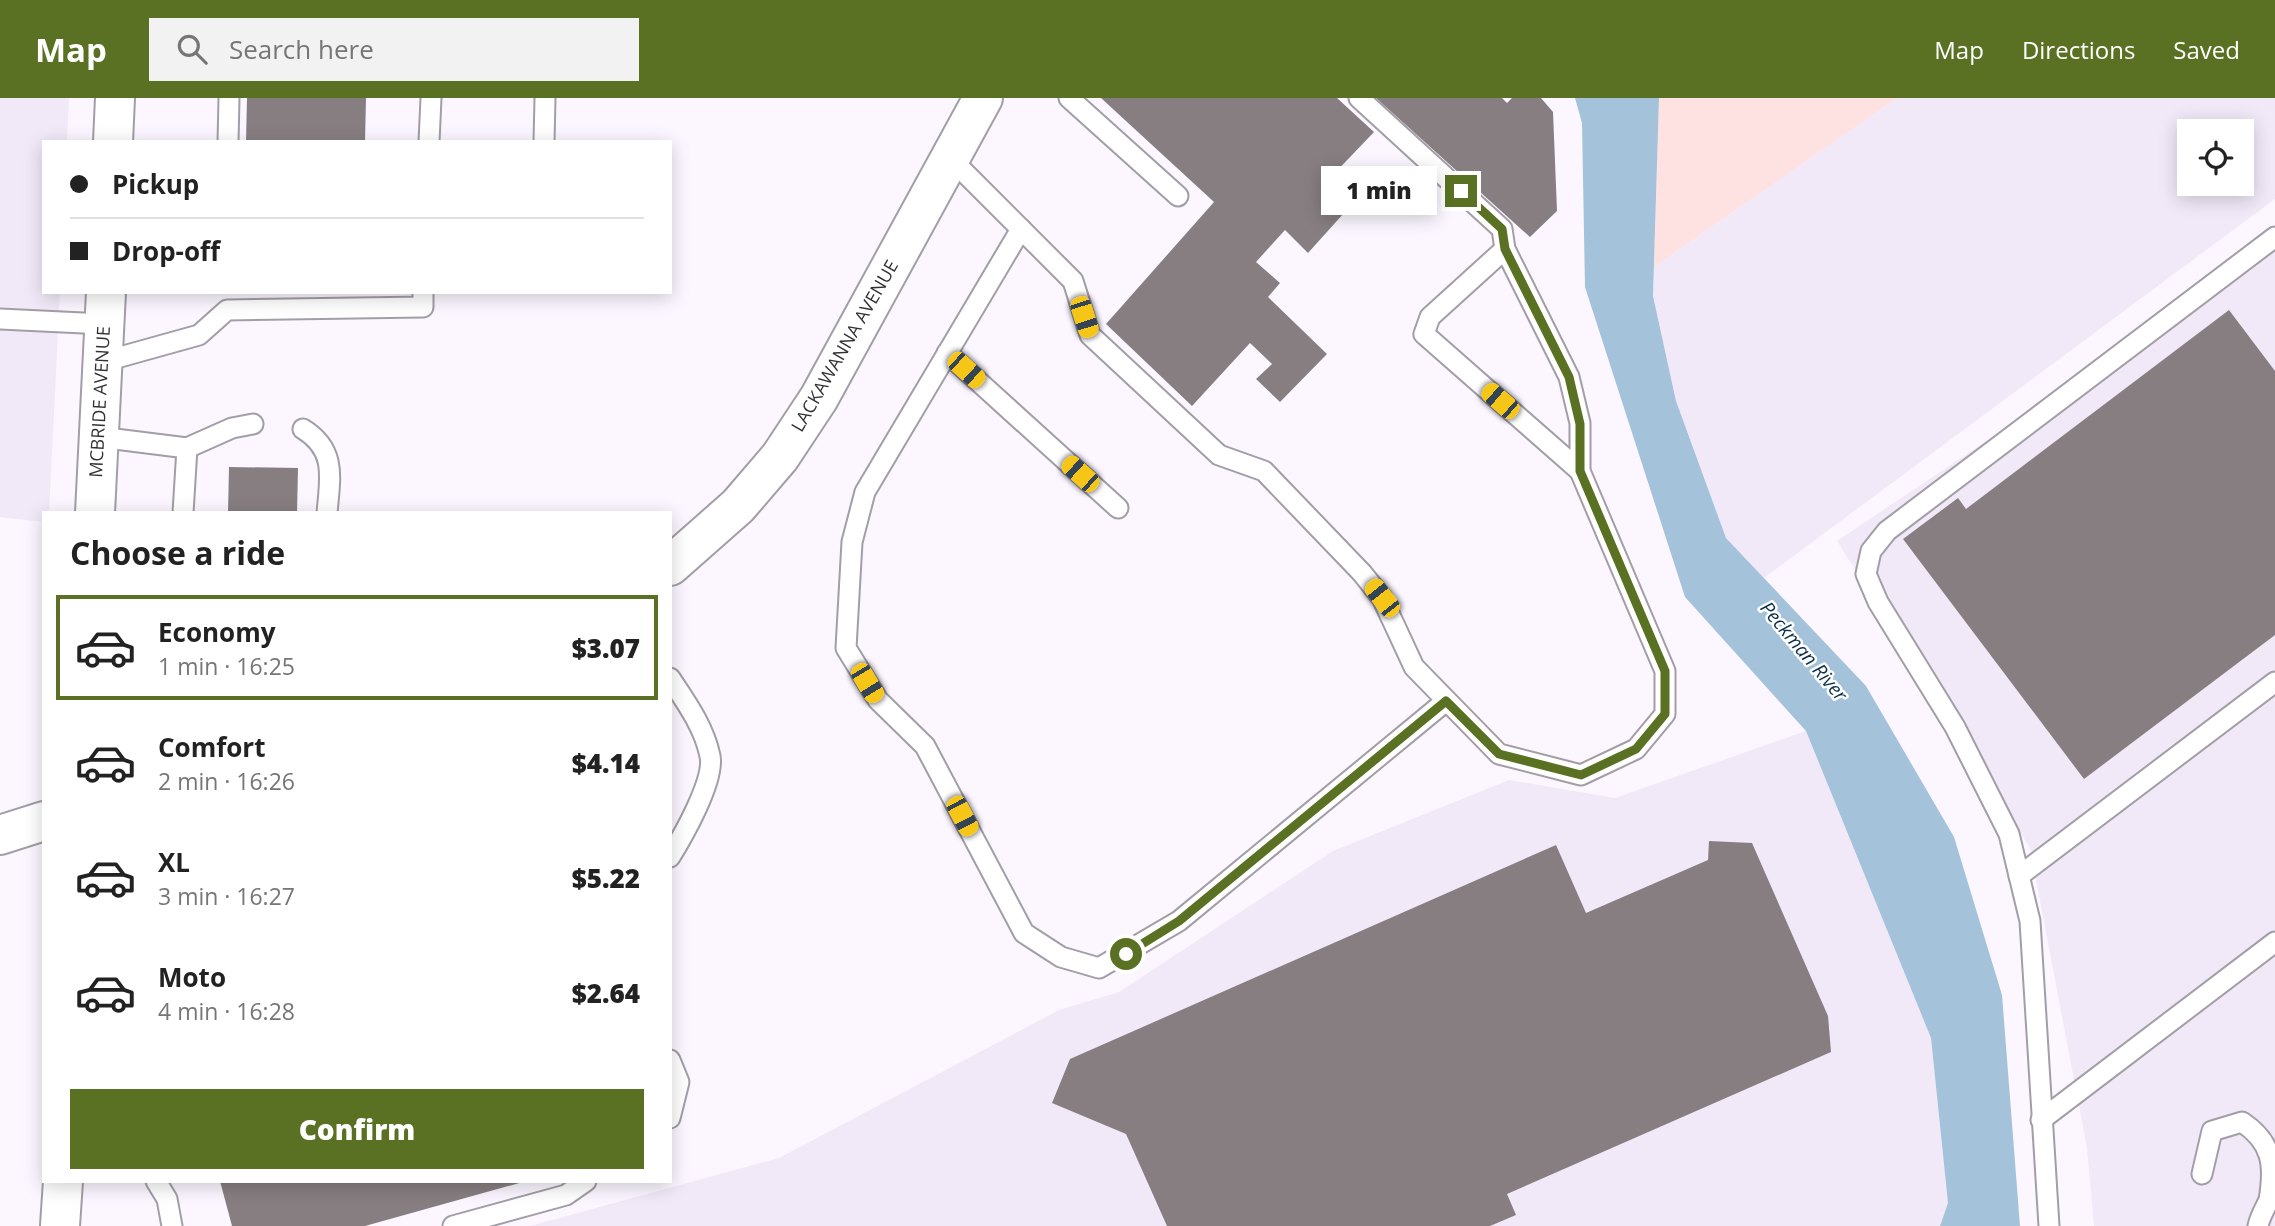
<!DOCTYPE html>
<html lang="en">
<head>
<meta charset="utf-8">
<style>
	:root { --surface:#fff; --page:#f2f2f2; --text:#222; --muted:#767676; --line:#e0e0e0; --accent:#5a7123 }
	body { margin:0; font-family:"Open Sans",sans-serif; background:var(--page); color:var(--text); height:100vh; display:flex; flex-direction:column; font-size:26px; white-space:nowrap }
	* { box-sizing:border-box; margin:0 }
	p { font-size:23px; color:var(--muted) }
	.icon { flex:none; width:38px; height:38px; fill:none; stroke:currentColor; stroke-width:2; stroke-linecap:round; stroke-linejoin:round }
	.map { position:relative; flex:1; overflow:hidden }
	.details { position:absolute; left:42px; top:413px; width:630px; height:672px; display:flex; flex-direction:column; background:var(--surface); border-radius:0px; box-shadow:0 4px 18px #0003 }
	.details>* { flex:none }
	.banner { position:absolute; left:42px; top:42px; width:630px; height:154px; border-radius:0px; box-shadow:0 4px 18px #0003; display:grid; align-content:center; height:154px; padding:0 28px; background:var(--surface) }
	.tools { position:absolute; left:2177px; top:21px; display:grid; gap:14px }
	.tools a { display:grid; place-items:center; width:77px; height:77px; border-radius:0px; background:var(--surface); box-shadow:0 4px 18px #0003; font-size:35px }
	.end { position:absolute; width:32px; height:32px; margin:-16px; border:9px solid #5a7123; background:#fff; box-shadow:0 0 0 4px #fff }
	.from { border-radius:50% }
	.bubble { position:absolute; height:49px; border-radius:0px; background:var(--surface); box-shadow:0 4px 18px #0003; font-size:23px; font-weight:800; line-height:49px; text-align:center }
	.car { position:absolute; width:21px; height:42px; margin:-21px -10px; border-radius:9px; box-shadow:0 0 5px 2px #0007; background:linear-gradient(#f5c518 24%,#345 0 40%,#f5c518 0 76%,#345 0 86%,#f5c518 0) }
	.banner b { display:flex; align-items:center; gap:24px; height:66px; font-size:26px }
	.banner b+b { border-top:2px solid var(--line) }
	.banner i { width:18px; height:18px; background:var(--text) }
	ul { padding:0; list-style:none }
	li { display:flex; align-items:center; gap:21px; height:105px; margin:0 14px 10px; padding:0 14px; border:4px solid transparent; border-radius:0px }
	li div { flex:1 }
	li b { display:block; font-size:26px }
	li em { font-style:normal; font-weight:800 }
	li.selected { border-color:var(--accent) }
	li>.icon { width:63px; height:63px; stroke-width:1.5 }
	h2 { padding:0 28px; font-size:32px; line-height:84px }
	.button { display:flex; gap:14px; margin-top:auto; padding:14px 28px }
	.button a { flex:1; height:80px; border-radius:0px; background:var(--accent); color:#fff; font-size:28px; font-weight:800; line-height:80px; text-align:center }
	header { display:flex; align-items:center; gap:42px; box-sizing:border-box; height:98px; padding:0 35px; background:var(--accent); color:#fff }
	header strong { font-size:33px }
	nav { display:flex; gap:38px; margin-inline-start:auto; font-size:24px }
	.search { width:490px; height:63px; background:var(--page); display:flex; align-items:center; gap:18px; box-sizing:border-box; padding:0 24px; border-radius:0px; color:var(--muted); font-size:26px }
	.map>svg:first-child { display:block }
	.built { fill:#f1e9f8; fill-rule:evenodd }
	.green { fill:#fde2e1 }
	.water { fill:#a4c2da }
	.building { fill:#877e82 }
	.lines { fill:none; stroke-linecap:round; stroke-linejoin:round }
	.service-casing { stroke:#a39ea6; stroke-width:23 }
	.tertiary-casing { stroke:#a39ea6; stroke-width:42 }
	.secondary-casing { stroke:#a39ea6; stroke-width:42 }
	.service { stroke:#fff; stroke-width:19 }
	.tertiary { stroke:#fff; stroke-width:38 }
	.secondary { stroke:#fff; stroke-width:38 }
	.route { stroke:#5a7123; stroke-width:9 }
	.labels { text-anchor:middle; stroke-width:5; stroke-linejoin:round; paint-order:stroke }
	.street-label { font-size:18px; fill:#323033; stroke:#fff }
	.water-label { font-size:19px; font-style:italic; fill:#0a3049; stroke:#fff }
</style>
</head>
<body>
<header>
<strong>Map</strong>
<div class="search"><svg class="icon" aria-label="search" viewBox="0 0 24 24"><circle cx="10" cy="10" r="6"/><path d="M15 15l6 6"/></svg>Search here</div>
<nav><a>Map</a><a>Directions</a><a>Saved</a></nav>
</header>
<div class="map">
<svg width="2275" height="1128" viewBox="0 0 2275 1128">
	<rect width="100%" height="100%" fill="#fbf6ff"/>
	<!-- built -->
	<g class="built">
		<polygon points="0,0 69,0 67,44 44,44 44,194 60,194 49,415 44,415 44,424 0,419"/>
		<path d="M1897 0H2275V101L1764 480 1726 440 1676 303 1653 198 1654 169ZM2189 33H2242V86H2189Z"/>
		<polygon points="2275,150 2275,1128 2094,1128 2087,1050 2030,750 1837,443"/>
		<polygon points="1806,633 1931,940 1948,1105 1940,1128 530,1128 779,1060 1059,912 1119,894 1333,753 1509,682 1615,700"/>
	</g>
	<!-- green -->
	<polygon class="green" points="1659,0 1897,0 1654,169"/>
	<!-- water -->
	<polygon class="water" points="1575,0 1659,0 1653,198 1676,303 1726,440 1866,588 1954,739 2002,897 2020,1128 1940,1128 1948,1105 1931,940 1806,633 1685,499 1585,189 1582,25"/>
	<!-- building -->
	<g class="building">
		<polygon points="247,0 366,0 365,44 246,44"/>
		<polygon points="1101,0 1337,0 1374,34 1330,80 1353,105 1308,155 1285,132 1256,164 1280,185 1268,199 1327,256 1280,304 1256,281 1272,266 1250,245 1192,308 1106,226 1214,104"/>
		<polygon points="1376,0 1502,0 1507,5 1512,0 1541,0 1553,14 1557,113 1530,139"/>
		<polygon points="2229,212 2275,273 2275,537 2084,681 1903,441 1958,400 1966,411"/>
		<polygon points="229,369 298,370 297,415 228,415"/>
		<polygon points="1709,743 1752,745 1828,918 1831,954 1507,1096 1516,1117 1490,1128 1167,1128 1126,1036 1052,1005 1070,961 1556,747 1586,815 1708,762"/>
		<polygon points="220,1083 523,1083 523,1084 365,1128 232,1128"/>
	</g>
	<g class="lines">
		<!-- service casing -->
		<g class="service-casing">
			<g id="service">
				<polyline points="1069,0 1178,98"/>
				<polyline points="228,44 229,0"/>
				<polyline points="429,44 431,0"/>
				<polyline points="544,44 545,0"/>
				<polyline points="950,60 1073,183 1090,237 1219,357 1264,373 1362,475 1382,500 1414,569 1499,656 1581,677 1636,651 1665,616 1665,573 1580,373 1580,325 1569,279 1505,151 1502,131 1359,0"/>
				<polyline points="1021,131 865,394 852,444 846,550 878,602 925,648 1024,835 1061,859 1099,870 1179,823 1446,603"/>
				<polyline points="1505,151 1430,219 1424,236 1580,373"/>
				<polyline points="0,221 104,226"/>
				<polyline points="947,255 1118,410"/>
				<polyline points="102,264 199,237 227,212 423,209 423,194"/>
				<path d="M303 331C337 352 330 380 327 415"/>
				<polyline points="99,339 187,350 183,415"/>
				<polyline points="187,350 232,330 253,326"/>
				<path d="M670 580C686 604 704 629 710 658 715 682 683 738 670 759"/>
				<polyline points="2019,778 2275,584"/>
				<polyline points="670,962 679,984 670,1020"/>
				<polyline points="2041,1022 2275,844"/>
				<path d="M2202 1076 2212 1033 2242 1024C2272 1044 2275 1066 2269 1102 2265 1111 2260 1118 2258 1128"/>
				<polyline points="156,1083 167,1101 172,1128"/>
				<polyline points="453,1128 566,1097 586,1083"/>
				<polyline points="2049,1128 2030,823 2009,736 1955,629 1878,504 1866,476 1871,453 1887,433 2275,139"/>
			</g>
		</g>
		<!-- tertiary casing -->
		<g class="tertiary-casing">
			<g id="tertiary">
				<polyline points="670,468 738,408 780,359 819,300 983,0"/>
				<polyline points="0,737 44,723"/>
			</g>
		</g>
		<!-- secondary casing -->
		<g class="secondary-casing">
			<g id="secondary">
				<polyline points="113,44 115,0"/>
				<polyline points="95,415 106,194"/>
				<polyline points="60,1128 63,1083"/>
			</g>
		</g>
		<!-- service -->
		<use href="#service" class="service"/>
		<!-- tertiary -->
		<use href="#tertiary" class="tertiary"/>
		<!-- secondary -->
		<use href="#secondary" class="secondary"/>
	</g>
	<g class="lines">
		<!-- route -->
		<polyline class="route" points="1126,856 1179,823 1446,603 1499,656 1581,677 1636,651 1665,616 1665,573 1580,373 1580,326 1569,279 1505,151 1502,131 1461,93"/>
	</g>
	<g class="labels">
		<!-- street labels -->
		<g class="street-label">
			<text transform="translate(845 248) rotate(-60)" y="6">LACKAWANNA AVENUE</text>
			<text transform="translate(100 304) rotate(-87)" y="6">MCBRIDE AVENUE</text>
		</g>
		<!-- water labels -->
		<g class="water-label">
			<text transform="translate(1804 553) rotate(50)" y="7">Peckman River</text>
		</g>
	</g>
</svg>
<div class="tools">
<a><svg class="icon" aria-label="locate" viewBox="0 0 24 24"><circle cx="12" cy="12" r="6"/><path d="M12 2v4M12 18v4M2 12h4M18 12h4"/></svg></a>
</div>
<i class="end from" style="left:1126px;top:856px"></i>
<i class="end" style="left:1461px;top:93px"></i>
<div class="bubble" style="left:1321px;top:68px;width:116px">1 min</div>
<i class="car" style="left:1084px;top:219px;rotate:162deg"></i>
<i class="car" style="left:966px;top:272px;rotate:132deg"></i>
<i class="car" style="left:1500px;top:303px;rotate:311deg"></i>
<i class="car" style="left:1080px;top:376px;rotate:312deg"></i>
<i class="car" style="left:1382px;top:500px;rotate:322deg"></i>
<i class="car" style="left:867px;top:585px;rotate:149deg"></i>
<i class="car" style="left:962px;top:718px;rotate:152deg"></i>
<div class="banner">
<b><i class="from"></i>Pickup</b>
<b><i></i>Drop-off</b>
</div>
<section class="details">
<h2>Choose a ride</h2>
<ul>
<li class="selected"><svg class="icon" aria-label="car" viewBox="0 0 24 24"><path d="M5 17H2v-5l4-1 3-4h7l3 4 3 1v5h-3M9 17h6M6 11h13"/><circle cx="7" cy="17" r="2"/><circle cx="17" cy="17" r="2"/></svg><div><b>Economy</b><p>1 min · 16:25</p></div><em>$3.07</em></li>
<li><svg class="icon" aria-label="car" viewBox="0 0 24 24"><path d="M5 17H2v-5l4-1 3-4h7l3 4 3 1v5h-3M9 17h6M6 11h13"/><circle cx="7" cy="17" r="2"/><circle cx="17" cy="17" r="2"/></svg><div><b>Comfort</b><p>2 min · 16:26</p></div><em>$4.14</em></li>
<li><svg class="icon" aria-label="car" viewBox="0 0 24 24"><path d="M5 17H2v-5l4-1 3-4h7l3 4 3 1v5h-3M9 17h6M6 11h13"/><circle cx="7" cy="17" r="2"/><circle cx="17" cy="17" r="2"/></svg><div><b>XL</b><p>3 min · 16:27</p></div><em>$5.22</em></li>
<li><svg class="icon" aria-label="car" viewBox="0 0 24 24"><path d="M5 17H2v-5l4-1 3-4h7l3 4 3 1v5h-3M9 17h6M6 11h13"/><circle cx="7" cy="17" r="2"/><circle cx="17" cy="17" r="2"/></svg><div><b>Moto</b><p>4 min · 16:28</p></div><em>$2.64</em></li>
</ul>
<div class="button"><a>Confirm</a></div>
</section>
</div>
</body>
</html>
